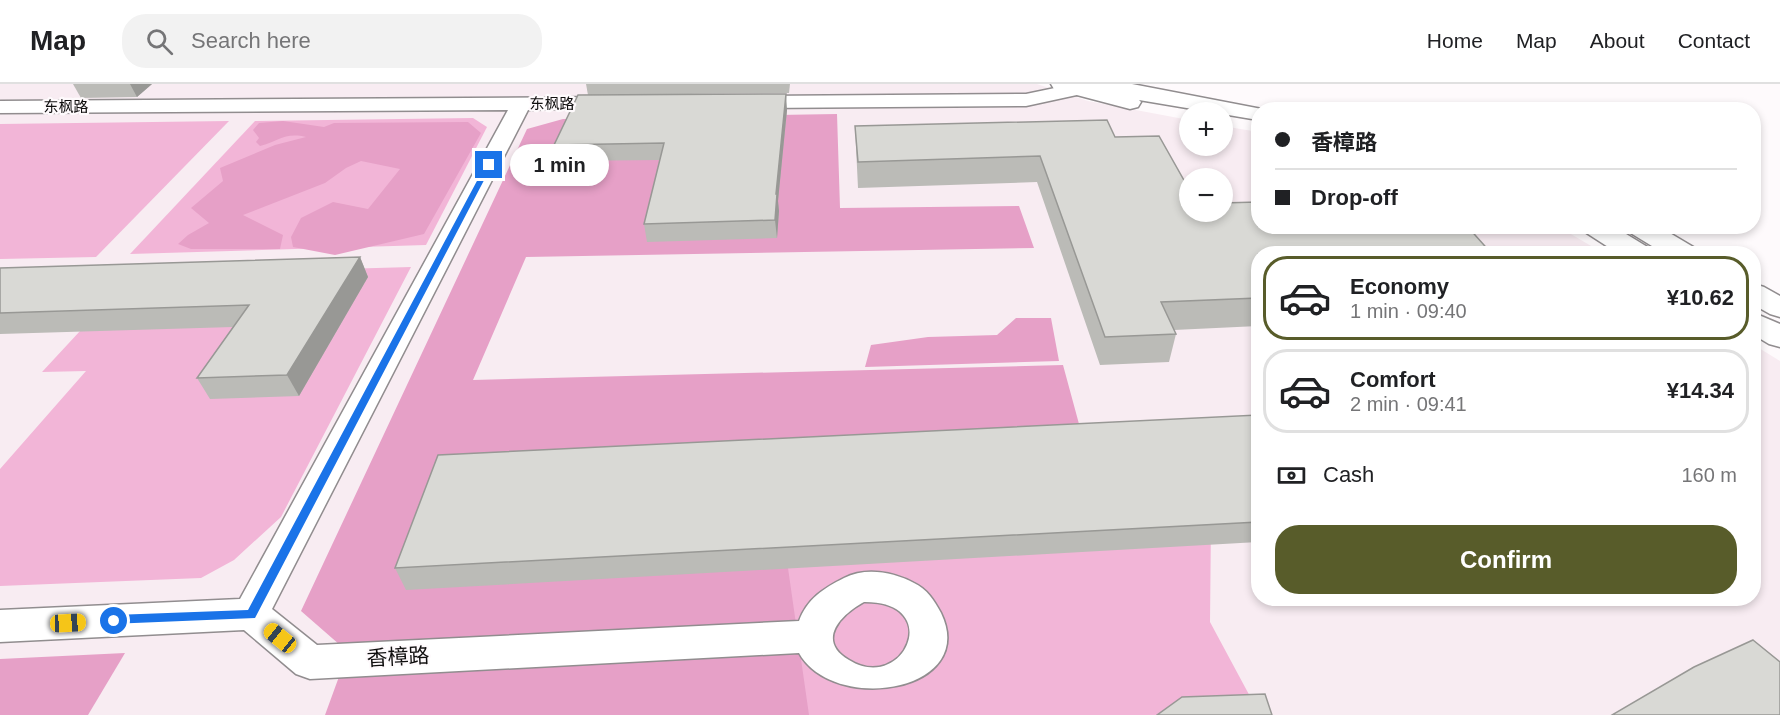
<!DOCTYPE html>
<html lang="en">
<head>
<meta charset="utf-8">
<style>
	:root { --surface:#fff; --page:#f2f2f2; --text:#202124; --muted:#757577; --line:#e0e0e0; --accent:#585c2a }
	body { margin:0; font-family:Arial,"Noto Sans SC",sans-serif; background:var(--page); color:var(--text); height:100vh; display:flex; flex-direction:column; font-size:22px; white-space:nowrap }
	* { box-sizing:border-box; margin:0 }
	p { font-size:20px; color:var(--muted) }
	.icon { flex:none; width:33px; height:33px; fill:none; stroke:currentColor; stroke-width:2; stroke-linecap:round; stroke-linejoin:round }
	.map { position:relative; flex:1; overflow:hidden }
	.drawer { position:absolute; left:1251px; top:162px; width:510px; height:360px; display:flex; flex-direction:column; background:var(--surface); border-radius:24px; box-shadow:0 3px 9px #0003 }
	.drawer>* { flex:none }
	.banner { position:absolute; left:1251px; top:18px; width:510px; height:132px; border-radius:24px; box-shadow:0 3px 9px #0003; display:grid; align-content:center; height:132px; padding:0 24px; background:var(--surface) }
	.fabs { position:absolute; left:1179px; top:18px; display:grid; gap:12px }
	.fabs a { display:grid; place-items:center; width:54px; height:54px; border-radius:50%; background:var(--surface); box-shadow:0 3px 9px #0003; font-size:30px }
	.end { position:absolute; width:27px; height:27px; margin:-14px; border:8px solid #1a73e8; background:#fff; box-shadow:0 0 0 3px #fff }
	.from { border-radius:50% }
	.bubble { position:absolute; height:42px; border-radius:21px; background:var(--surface); box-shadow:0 3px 9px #0003; font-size:20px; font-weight:600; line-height:42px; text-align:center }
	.car { position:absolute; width:18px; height:36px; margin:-18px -9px; border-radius:8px; box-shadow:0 0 4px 2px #0007; background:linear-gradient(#f5c518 24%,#345 0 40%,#f5c518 0 76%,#345 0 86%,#f5c518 0) }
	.banner b { display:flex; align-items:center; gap:21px; height:57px; font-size:22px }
	.banner b+b { border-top:2px solid var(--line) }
	.banner i { width:15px; height:15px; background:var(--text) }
	ul { padding:10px 0 0; list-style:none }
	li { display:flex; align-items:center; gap:18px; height:84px; margin:0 12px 9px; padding:0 12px; border:3px solid var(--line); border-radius:24px }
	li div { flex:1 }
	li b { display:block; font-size:22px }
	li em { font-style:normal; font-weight:600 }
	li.active { border-color:var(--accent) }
	li>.icon { width:54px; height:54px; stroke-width:1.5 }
	.pay { display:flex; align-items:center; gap:15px; height:66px; padding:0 24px; font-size:22px }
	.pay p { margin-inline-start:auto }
	.action { display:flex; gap:12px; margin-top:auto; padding:12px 24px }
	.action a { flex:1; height:69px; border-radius:24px; background:var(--accent); color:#fff; font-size:24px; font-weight:600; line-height:69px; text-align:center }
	header { display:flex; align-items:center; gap:36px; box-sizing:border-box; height:84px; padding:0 30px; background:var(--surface); border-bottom:2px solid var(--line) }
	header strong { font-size:28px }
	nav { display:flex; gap:33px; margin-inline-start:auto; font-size:21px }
	.search { width:420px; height:54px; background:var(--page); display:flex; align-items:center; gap:15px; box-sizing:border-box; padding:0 21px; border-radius:24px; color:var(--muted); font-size:22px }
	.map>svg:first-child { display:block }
	.built { fill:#f8ecf2; fill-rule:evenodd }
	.green { fill:#f2b5d7 }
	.forest { fill:#e6a0c7 }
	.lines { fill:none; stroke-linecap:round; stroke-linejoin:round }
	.street-casing { stroke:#918d8f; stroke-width:3 }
	.secondary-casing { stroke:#918d8f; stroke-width:3 }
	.street { fill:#fff; fill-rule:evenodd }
	.secondary { fill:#fff; fill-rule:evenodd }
	.wall { fill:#bbbbb7 }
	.shaded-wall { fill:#989895 }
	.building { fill:#d9d9d5; stroke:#989895; stroke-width:1.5 }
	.route { fill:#1a73e8 }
	.labels { text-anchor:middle; stroke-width:4.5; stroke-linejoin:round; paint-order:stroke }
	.far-street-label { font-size:15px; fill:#0f0e0e; stroke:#fefafc }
	.near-street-label { font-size:21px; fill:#0f0e0e; stroke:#fefafc }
</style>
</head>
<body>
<header>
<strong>Map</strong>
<div class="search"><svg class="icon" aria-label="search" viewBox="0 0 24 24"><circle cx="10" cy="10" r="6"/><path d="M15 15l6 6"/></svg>Search here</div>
<nav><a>Home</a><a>Map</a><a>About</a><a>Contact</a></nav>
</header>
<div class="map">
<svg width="1780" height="631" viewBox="0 0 1780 631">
	<rect width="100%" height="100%" fill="#fefafc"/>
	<!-- built -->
	<path class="built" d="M0 0H1037L1088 17 1189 36 1190 62H1222L1223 42 1258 48V142L1559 143 1603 169 1258 170V514H1754V261L1780 277V631H0ZM1190 94H1222V128H1190Z"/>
	<!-- green -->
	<g class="green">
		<polygon points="473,34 487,43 426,161 130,170 255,37"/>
		<polygon points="229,37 96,173 0,175 0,40"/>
		<polygon points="411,183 281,433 234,476 201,494 0,502 0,385 86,287 42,288 132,191"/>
		<polygon points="1211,437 1210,538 1260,631 386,631 438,480"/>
	</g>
	<!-- forest -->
	<g class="forest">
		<polygon points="837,30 840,124 1019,122 1034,164 526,173 473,296 1063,281 1082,351 786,470 809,631 325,631 348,568 301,527 527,45 563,35"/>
		<path d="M283 37 324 43 334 39 468 38 481 49 424 150 335 171 293 163 291 153 301 134 333 118 368 125 400 85 361 77 346 84 325 99 243 131 283 151 280 165H191L178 160 188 151 209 139 191 124 223 97 220 84 275 61 306 53C285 48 279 57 260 62L256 58 259 54 253 46 259 39Z"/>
		<polygon points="1016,234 1051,234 1059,277 865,283 871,261 928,253 997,251"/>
		<polygon points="125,569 88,631 0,631 0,575"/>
	</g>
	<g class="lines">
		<!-- street casing -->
		<g class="street-casing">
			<g id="street">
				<polygon points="1074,0 1112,0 1109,4 1026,22 747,24 740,22 737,18 740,14 747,12 1026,10"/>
				<path d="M615 13 622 15 625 19 622 23 528 26 272 525 317 561 799 537C807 515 824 504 844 494 866 483 893 488 914 499 927 505 934 516 941 529 979 608 834 631 799 569L310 595 296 590 244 546 0 558V526L240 515 508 26 0 29V17ZM864 518C945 517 904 610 849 576 815 556 842 530 864 518Z"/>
			</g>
		</g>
		<!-- secondary casing -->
		<g class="secondary-casing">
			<g id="secondary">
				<polygon points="1051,0 1087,0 1101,4 1098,0 1132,0 1267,26 1258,26 1258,36 1139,16 1141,18 1138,23 1130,25 1054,5"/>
				<polygon points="1581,142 1613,142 1649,164 1652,170 1619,170 1585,148"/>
				<polygon points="1625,142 1658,142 1695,164 1698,170 1665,170 1629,148"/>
				<polygon points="1754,200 1764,203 1780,212 1780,233 1770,230 1754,221"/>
				<polygon points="1754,229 1780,240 1780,263 1769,260 1754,251"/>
			</g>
		</g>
		<!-- street -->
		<use href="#street" class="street"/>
		<!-- secondary -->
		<use href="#secondary" class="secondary"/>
	</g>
	<!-- wall -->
	<g class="wall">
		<polygon points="73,0 152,0 137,13 81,14"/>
		<polygon points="586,0 790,0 789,9 588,11"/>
		<polygon points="787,26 778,117 779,127 777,154 647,158 644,140 660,76 559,77 554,61"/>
		<polygon points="855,42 1115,53 1190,128 1258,170 1258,242 1174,246 1176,250 1169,278 1100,281 1037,98 858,104"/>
		<polygon points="360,173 368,193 299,312 210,315 197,294 233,243 0,250 0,184"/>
		<polygon points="1258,331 1258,458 406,506 395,484"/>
	</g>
	<!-- shaded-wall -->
	<g class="shaded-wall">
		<polygon points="130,0 152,0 137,13"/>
		<polygon points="786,10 787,26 778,117 779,127 777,154 775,136 776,110"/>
		<polygon points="360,173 368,193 299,312 287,291"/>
	</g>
	<!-- building -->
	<g class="building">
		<polygon points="786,10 776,110 777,110 775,136 644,140 664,59 554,61 578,11"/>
		<polygon points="1107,36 1115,53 1159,52 1190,107 1190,128 1222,128 1222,119 1258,118 1258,142 1467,142 1492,170 1258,170 1258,214 1161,218 1176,250 1105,253 1040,72 858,78 855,42"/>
		<polygon points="360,173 287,291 197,294 249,221 0,229 0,184"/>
		<polygon points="1258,331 1258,438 395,484 438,371"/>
		<polygon points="1753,556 1780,578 1780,631 1612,631 1694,583"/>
		<polygon points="1265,610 1272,631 1157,631 1182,613"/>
	</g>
	<!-- route -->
	<polygon class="route" points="486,80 492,81 255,534 110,540 110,533 114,531 248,526"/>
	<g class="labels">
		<!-- far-street labels -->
		<g class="far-street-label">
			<text x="552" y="25">东枫路</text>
			<text x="66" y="28">东枫路</text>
		</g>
		<!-- near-street labels -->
		<g class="near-street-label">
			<text transform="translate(398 573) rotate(-3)" y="7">香樟路</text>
		</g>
	</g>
</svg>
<div class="fabs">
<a>+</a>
<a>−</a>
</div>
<i class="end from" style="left:114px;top:537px"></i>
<i class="end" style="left:489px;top:81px"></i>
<div class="bubble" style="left:510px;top:60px;width:99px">1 min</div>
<i class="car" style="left:68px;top:539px;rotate:87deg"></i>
<i class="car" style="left:280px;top:554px;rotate:309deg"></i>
<div class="banner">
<b><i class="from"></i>香樟路</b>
<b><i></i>Drop-off</b>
</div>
<section class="drawer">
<ul>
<li class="active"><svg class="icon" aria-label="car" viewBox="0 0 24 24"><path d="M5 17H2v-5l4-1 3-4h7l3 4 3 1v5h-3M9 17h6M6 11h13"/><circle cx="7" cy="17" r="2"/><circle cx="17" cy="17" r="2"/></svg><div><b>Economy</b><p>1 min · 09:40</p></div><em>¥10.62</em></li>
<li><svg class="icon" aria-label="car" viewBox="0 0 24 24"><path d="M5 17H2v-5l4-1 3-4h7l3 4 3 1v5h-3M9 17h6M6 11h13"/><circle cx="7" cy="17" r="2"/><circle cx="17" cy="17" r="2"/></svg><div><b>Comfort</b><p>2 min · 09:41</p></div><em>¥14.34</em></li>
</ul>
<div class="pay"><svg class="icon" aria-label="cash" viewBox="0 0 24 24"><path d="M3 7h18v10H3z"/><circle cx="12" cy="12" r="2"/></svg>Cash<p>160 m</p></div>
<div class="action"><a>Confirm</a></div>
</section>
</div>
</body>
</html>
